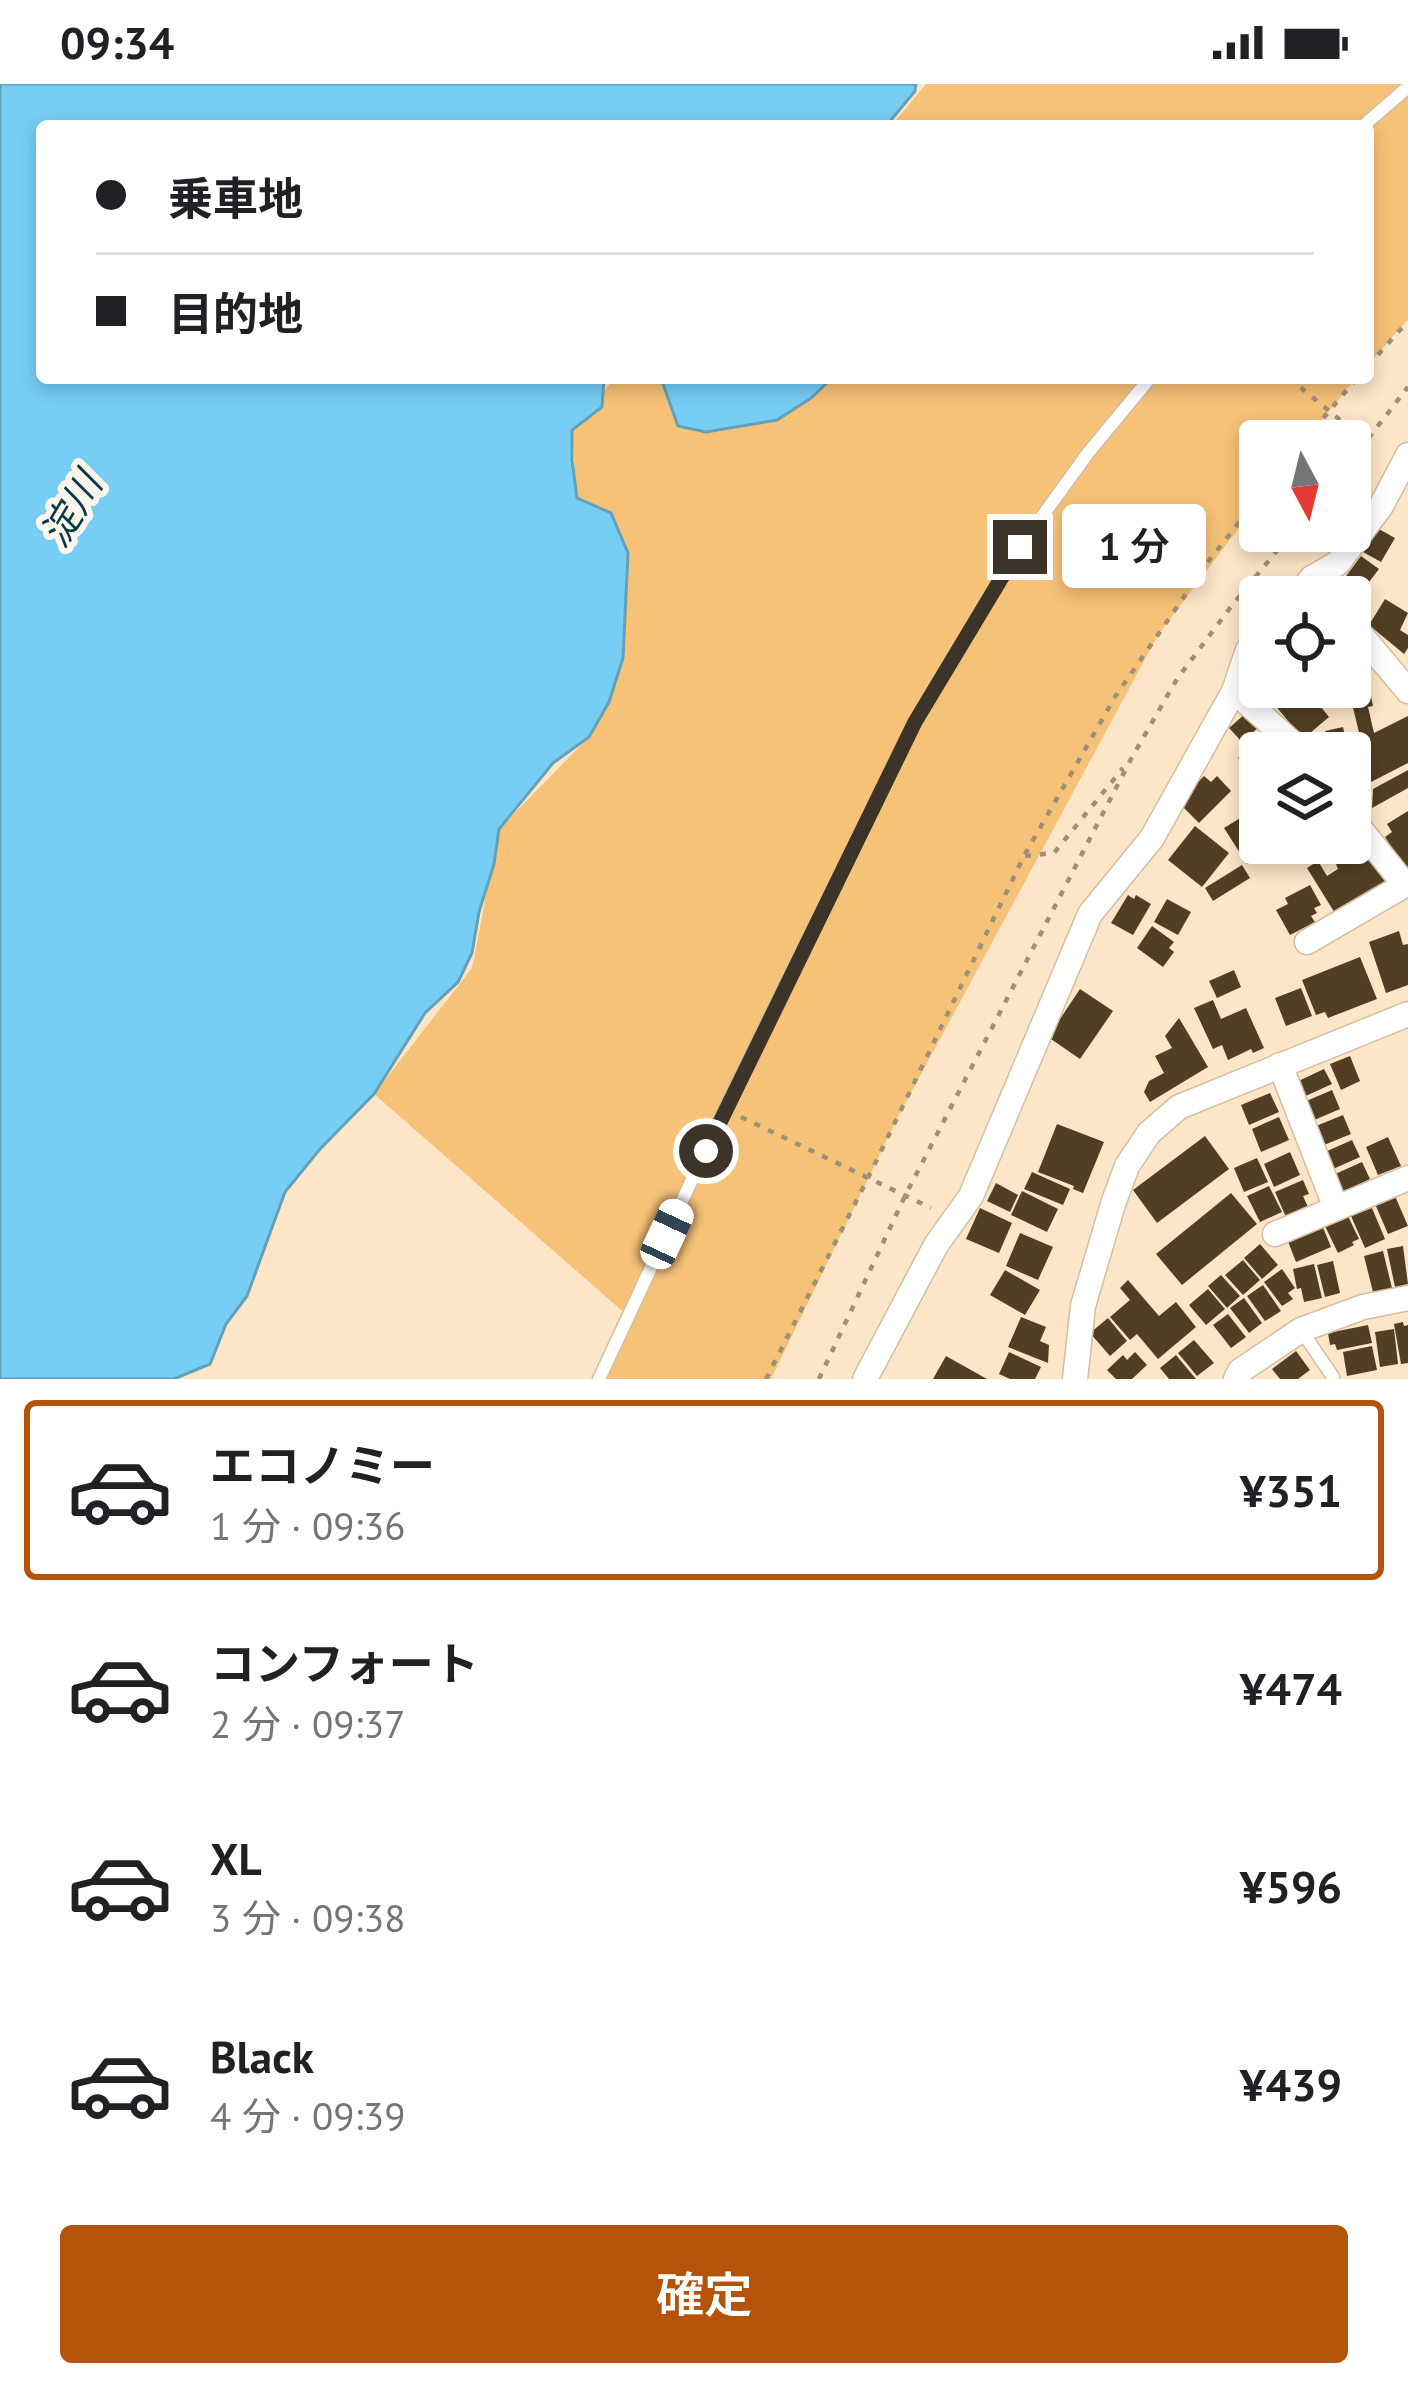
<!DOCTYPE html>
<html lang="ja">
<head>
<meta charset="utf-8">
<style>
	:root { --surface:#fff; --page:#f6f6f6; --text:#202124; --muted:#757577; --line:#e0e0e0; --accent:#b45309 }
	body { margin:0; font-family:"PT Sans","Noto Sans JP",sans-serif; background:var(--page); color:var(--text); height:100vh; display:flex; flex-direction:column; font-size:45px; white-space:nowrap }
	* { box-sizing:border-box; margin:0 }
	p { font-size:39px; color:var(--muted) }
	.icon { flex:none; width:66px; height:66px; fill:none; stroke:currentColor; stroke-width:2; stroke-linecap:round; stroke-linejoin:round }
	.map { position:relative; height:1295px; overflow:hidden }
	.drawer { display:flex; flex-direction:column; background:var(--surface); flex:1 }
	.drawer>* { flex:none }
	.hud { position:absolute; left:36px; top:36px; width:1338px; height:264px; border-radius:12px; box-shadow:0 6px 18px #0003; display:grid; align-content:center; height:264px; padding:0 60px; background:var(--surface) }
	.needle { width:78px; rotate:173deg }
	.controls { position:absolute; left:1239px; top:336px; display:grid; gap:24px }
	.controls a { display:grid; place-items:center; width:132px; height:132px; border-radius:12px; background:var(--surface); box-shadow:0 6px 18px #0003; font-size:60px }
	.end { position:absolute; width:54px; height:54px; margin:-27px; border:15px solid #3c3428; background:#fff; box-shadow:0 0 0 6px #fff }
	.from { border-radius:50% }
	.bubble { position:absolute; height:84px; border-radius:12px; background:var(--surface); box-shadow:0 6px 18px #0003; font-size:39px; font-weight:600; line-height:84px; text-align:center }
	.car { position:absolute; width:36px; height:72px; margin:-36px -18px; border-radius:15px; box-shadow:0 0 9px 3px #0007; background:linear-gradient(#fff 24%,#345 0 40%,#fff 0 76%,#345 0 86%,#fff 0) }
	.hud b { display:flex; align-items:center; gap:42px; height:114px; font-size:45px }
	.hud b+b { border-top:3px solid var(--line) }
	.hud i { width:30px; height:30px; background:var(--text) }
	ul { padding:21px 0 0; list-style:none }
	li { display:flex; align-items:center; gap:36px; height:180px; margin:0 24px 18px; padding:0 36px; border:6px solid transparent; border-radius:12px }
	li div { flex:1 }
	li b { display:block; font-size:45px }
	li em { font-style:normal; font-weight:600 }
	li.selected { border-color:var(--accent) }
	li>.icon { width:108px; height:108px; stroke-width:1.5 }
	.primary-button { display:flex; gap:24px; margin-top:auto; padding:24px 60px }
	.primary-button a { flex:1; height:138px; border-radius:12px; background:var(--accent); color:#fff; font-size:48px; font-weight:600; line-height:138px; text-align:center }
	.status { display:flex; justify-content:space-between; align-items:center; height:84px; padding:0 60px; background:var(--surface); direction:ltr }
	.status svg { height:33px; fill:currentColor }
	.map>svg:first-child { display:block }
	.green { fill:#f6c278 }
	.water { fill:#76cef5; stroke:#65a0b8; stroke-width:3 }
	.building { fill:#513e24 }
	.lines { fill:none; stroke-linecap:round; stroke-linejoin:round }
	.service-casing { stroke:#d4bea1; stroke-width:15 }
	.minor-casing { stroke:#d4bea1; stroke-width:27 }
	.path { stroke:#9e8f79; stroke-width:4.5; stroke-dasharray:6 9; stroke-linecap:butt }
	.service { stroke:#fff; stroke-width:12 }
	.minor { stroke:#fff; stroke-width:24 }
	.route { stroke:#3c3428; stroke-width:15 }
	.labels { text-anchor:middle; stroke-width:12; stroke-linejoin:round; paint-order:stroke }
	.water-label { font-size:39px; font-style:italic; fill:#043b4f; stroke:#fff6e9 }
</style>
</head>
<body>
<div class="status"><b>09:34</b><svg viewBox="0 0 49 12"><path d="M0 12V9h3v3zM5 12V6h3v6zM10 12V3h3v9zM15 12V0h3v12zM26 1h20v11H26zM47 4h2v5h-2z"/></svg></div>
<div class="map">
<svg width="1408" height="1295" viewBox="0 0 1408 1295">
	<rect width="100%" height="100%" fill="#fde6c7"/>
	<!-- green -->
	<g class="green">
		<polygon points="926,0 1408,0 1408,235 1368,281 1368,42 891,42"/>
		<polygon points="615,294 655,294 663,300 822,294 1356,294 1305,357 1260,357 1260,416 1158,551 899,1031 771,1295 597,1295 628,1232 374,1010 472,884 499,745 589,653 611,429 577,414 572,346"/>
	</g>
	<!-- water -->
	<g class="water">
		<polygon points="0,0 916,0 915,7 886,42 42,42 42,294 604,294 602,323 572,346 572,376 577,414 611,429 628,469 623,574 609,618 589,653 553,679 499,745 494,780 479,828 472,869 458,898 425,929 374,1010 320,1065 285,1108 247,1212 226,1240 210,1280 174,1295 0,1295"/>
		<polygon points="655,294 832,294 811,314 777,336 706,348 678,342 663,300"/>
	</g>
	<!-- building -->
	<g class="building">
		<polygon points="1377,444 1395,454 1381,478 1363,468"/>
		<polygon points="1361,472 1379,485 1353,519 1350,513 1335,513 1332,511"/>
		<polygon points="1385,515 1408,529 1400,546 1408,551 1408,564 1404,570 1369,541"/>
		<polygon points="1367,594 1373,622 1368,623 1374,649 1408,632 1408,679 1371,698 1348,603 1350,598"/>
		<polygon points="1260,599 1260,603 1305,603 1329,633 1303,655 1274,620 1267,626 1251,607"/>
		<polygon points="1246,629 1259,643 1242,658 1229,644"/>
		<polygon points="1343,643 1349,669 1309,669 1307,659 1327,652 1325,647"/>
		<polygon points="1260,648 1270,657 1248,682 1238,674"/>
		<polygon points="1408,686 1408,704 1372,724 1373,705"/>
		<polygon points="1204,692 1211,698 1217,692 1231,707 1199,739 1178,718"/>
		<polygon points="1408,727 1408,789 1385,753 1392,748 1387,740"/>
		<polygon points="1250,728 1255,737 1260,734 1260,759 1280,759 1247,780 1224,744"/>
		<polygon points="1195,742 1229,769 1202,803 1168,776"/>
		<polygon points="1369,769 1393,796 1336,831 1307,784 1318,777 1327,792 1338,785 1336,780 1352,770 1356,777"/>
		<polygon points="1242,781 1250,794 1213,817 1205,804"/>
		<polygon points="1310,801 1321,821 1314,824 1317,829 1311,832 1315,838 1290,851 1276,826 1288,820 1285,814"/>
		<polygon points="1128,811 1134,815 1136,811 1151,820 1133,851 1111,839"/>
		<polygon points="1167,815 1191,828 1178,851 1154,838"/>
		<polygon points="1152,842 1174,858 1169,864 1174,868 1163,883 1137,864"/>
		<polygon points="1399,847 1403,861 1408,860 1408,901 1386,909 1369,858"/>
		<polygon points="1360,873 1377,915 1328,934 1325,928 1316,931 1302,896"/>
		<polygon points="1234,886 1241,903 1217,914 1209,897"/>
		<polygon points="1301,904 1312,932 1286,942 1275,914"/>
		<polygon points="1080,905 1113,927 1080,975 1048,953"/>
		<polygon points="1213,916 1221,935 1246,924 1264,964 1253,969 1251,965 1228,976 1222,961 1213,965 1194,924"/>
		<polygon points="1179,934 1208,983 1150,1018 1144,1008 1149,997 1164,989 1155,972 1172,964 1165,952"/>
		<polygon points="1350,972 1360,997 1341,1006 1330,980"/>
		<polygon points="1324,985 1332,1000 1299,1015 1292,1000"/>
		<polygon points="1332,1006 1340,1025 1312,1037 1304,1018"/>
		<polygon points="1270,1009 1279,1028 1249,1041 1241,1021"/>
		<polygon points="1343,1031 1351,1050 1324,1061 1316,1042"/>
		<polygon points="1279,1033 1289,1056 1261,1068 1252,1045"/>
		<polygon points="1057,1040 1104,1058 1083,1109 1073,1105 1074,1102 1038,1088"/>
		<polygon points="1205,1052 1229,1085 1157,1139 1133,1106"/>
		<polygon points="1388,1053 1401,1082 1378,1091 1366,1063"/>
		<polygon points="1352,1056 1360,1073 1333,1085 1325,1068"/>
		<polygon points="1290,1068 1300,1091 1274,1103 1264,1080"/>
		<polygon points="1257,1074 1268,1098 1244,1108 1234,1084"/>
		<polygon points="1362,1078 1370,1095 1341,1109 1333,1091"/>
		<polygon points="1032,1088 1070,1105 1063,1121 1024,1105"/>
		<polygon points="1303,1096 1309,1110 1303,1112 1308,1123 1286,1133 1275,1108"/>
		<polygon points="996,1099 1018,1111 1010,1128 987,1117"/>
		<polygon points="1269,1102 1282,1128 1260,1138 1247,1112"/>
		<polygon points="1022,1107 1058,1125 1047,1148 1011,1131"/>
		<polygon points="1231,1109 1257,1140 1182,1201 1156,1170"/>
		<polygon points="1395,1112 1408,1142 1388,1150 1375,1120"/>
		<polygon points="980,1124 1012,1139 999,1169 966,1155"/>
		<polygon points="1372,1124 1385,1155 1365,1164 1351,1132"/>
		<polygon points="1347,1130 1359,1155 1352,1158 1354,1161 1338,1169 1324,1140"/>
		<polygon points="1322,1141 1331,1163 1296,1178 1287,1155"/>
		<polygon points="1020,1149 1053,1163 1038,1196 1006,1182"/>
		<polygon points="1260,1160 1278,1181 1262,1195 1244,1174"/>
		<polygon points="1403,1162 1408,1200 1395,1203 1387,1165"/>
		<polygon points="1383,1167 1392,1204 1373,1208 1364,1172"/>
		<polygon points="1243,1176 1260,1196 1243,1211 1225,1191"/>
		<polygon points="1333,1177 1340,1209 1325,1213 1317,1181"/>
		<polygon points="1314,1180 1322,1214 1304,1218 1301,1204 1297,1205 1293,1185"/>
		<polygon points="1282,1185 1295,1204 1288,1209 1293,1215 1282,1222 1264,1198"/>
		<polygon points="1005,1186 1040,1206 1025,1231 990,1211"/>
		<polygon points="1221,1191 1240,1212 1227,1224 1208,1202"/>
		<polygon points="1128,1196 1159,1232 1176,1218 1196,1243 1158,1275 1137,1250 1130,1256 1110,1233 1130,1216 1120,1204"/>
		<polygon points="1263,1201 1281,1227 1265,1237 1247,1212"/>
		<polygon points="1208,1205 1225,1225 1206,1241 1189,1221"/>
		<polygon points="1244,1214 1262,1239 1249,1249 1230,1224"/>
		<polygon points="1228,1230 1246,1253 1231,1264 1213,1241"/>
		<polygon points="1021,1233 1046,1243 1040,1257 1049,1261 1048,1279 1008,1263"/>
		<polygon points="1108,1234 1127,1257 1110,1272 1090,1249"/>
		<polygon points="1403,1238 1404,1242 1408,1241 1408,1279 1401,1280 1394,1240"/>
		<polygon points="1368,1241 1372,1259 1337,1266 1335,1260 1330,1261 1328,1249"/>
		<polygon points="1394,1245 1398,1280 1380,1283 1375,1248"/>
		<polygon points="1194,1256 1214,1279 1197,1292 1178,1269"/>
		<polygon points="1372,1262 1377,1286 1347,1292 1343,1268"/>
		<polygon points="1296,1267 1310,1286 1298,1295 1280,1295 1272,1285"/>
		<polygon points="1009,1268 1041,1283 1035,1295 1010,1295 999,1290"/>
		<polygon points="1135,1268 1147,1281 1132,1295 1116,1295 1107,1286 1123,1271 1127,1276"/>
		<polygon points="1176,1271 1196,1295 1169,1295 1160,1284"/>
		<polygon points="946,1272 987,1295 933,1295"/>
	</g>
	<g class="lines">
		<!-- service casing -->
		<g class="service-casing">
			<g id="service">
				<polyline points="1363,42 1408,3"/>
				<polyline points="1301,1246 1333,1293"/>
				<polyline points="599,1295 725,1025 915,638 1020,463 1088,369 1150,294"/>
			</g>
		</g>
		<!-- minor casing -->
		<g class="minor-casing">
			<g id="minor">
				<polyline points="1312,494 1328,513"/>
				<polyline points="1296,513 1312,494 1338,479 1381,422 1408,371"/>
				<polyline points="1350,538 1408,607"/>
				<polyline points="1234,607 1289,656 1299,669"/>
				<polyline points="1350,732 1405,801"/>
				<polyline points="1307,858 1408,799"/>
				<polyline points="1280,981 1336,1124"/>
				<polyline points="1275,1150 1408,1094"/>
				<polyline points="865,1295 936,1161 971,1112 1090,830 1152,754 1234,607 1248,566 1260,553"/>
				<polyline points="1075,1295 1083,1222 1113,1120 1127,1082 1149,1049 1179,1023 1408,930"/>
				<polyline points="1236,1295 1240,1287 1301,1246 1363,1223 1408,1214"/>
			</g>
		</g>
		<!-- path -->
		<g class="path">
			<polyline points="1368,282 1408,237"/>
			<polyline points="1289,294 1367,358 1350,400"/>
			<polyline points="1304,357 1357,294"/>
			<polyline points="1350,378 1408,303"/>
			<polyline points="1025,772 1054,769 1123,684"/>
			<polyline points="741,1033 931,1124"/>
			<polyline points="766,1295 868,1094 1024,772 1115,613 1210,475 1260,412"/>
			<polyline points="819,1295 905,1112 1131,675 1177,595 1230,524 1293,447"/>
		</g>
		<!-- service -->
		<use href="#service" class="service"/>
		<!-- minor -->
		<use href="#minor" class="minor"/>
	</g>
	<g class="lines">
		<!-- route -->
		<polyline class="route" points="706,1067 915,638 1020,463"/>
	</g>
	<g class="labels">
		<!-- water labels -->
		<g class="water-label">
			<text transform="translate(71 425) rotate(-59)" y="14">淀川</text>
		</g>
	</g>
</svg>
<div class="controls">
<a><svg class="needle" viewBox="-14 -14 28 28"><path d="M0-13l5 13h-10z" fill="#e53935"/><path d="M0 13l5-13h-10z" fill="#757577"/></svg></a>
<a><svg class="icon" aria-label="locate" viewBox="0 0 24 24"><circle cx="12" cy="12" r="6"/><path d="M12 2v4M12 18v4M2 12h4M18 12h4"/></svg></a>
<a><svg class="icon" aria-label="layers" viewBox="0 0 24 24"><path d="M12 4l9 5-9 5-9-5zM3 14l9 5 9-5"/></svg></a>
</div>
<i class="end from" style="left:706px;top:1067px"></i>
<i class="end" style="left:1020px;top:463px"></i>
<div class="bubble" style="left:1062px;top:420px;width:144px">1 分</div>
<i class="car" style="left:667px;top:1150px;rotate:25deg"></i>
<div class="hud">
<b><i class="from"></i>乗車地</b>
<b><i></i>目的地</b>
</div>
</div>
<section class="drawer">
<ul>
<li class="selected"><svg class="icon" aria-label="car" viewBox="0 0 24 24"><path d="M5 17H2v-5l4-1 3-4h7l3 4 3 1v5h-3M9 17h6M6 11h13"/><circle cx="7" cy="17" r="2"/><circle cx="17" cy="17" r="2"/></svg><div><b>エコノミー</b><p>1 分 · 09:36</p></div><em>¥351</em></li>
<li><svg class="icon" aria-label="car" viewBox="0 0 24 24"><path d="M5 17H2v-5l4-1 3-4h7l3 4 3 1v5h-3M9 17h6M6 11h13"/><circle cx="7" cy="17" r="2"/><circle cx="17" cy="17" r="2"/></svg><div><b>コンフォート</b><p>2 分 · 09:37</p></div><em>¥474</em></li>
<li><svg class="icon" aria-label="car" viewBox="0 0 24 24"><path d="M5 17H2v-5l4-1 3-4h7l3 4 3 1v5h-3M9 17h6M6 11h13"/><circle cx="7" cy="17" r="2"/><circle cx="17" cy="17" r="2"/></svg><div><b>XL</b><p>3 分 · 09:38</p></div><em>¥596</em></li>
<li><svg class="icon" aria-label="car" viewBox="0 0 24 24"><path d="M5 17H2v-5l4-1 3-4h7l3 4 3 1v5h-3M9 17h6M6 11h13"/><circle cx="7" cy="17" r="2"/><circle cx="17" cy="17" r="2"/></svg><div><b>Black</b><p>4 分 · 09:39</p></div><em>¥439</em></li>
</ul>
<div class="primary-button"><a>確定</a></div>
</section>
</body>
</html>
